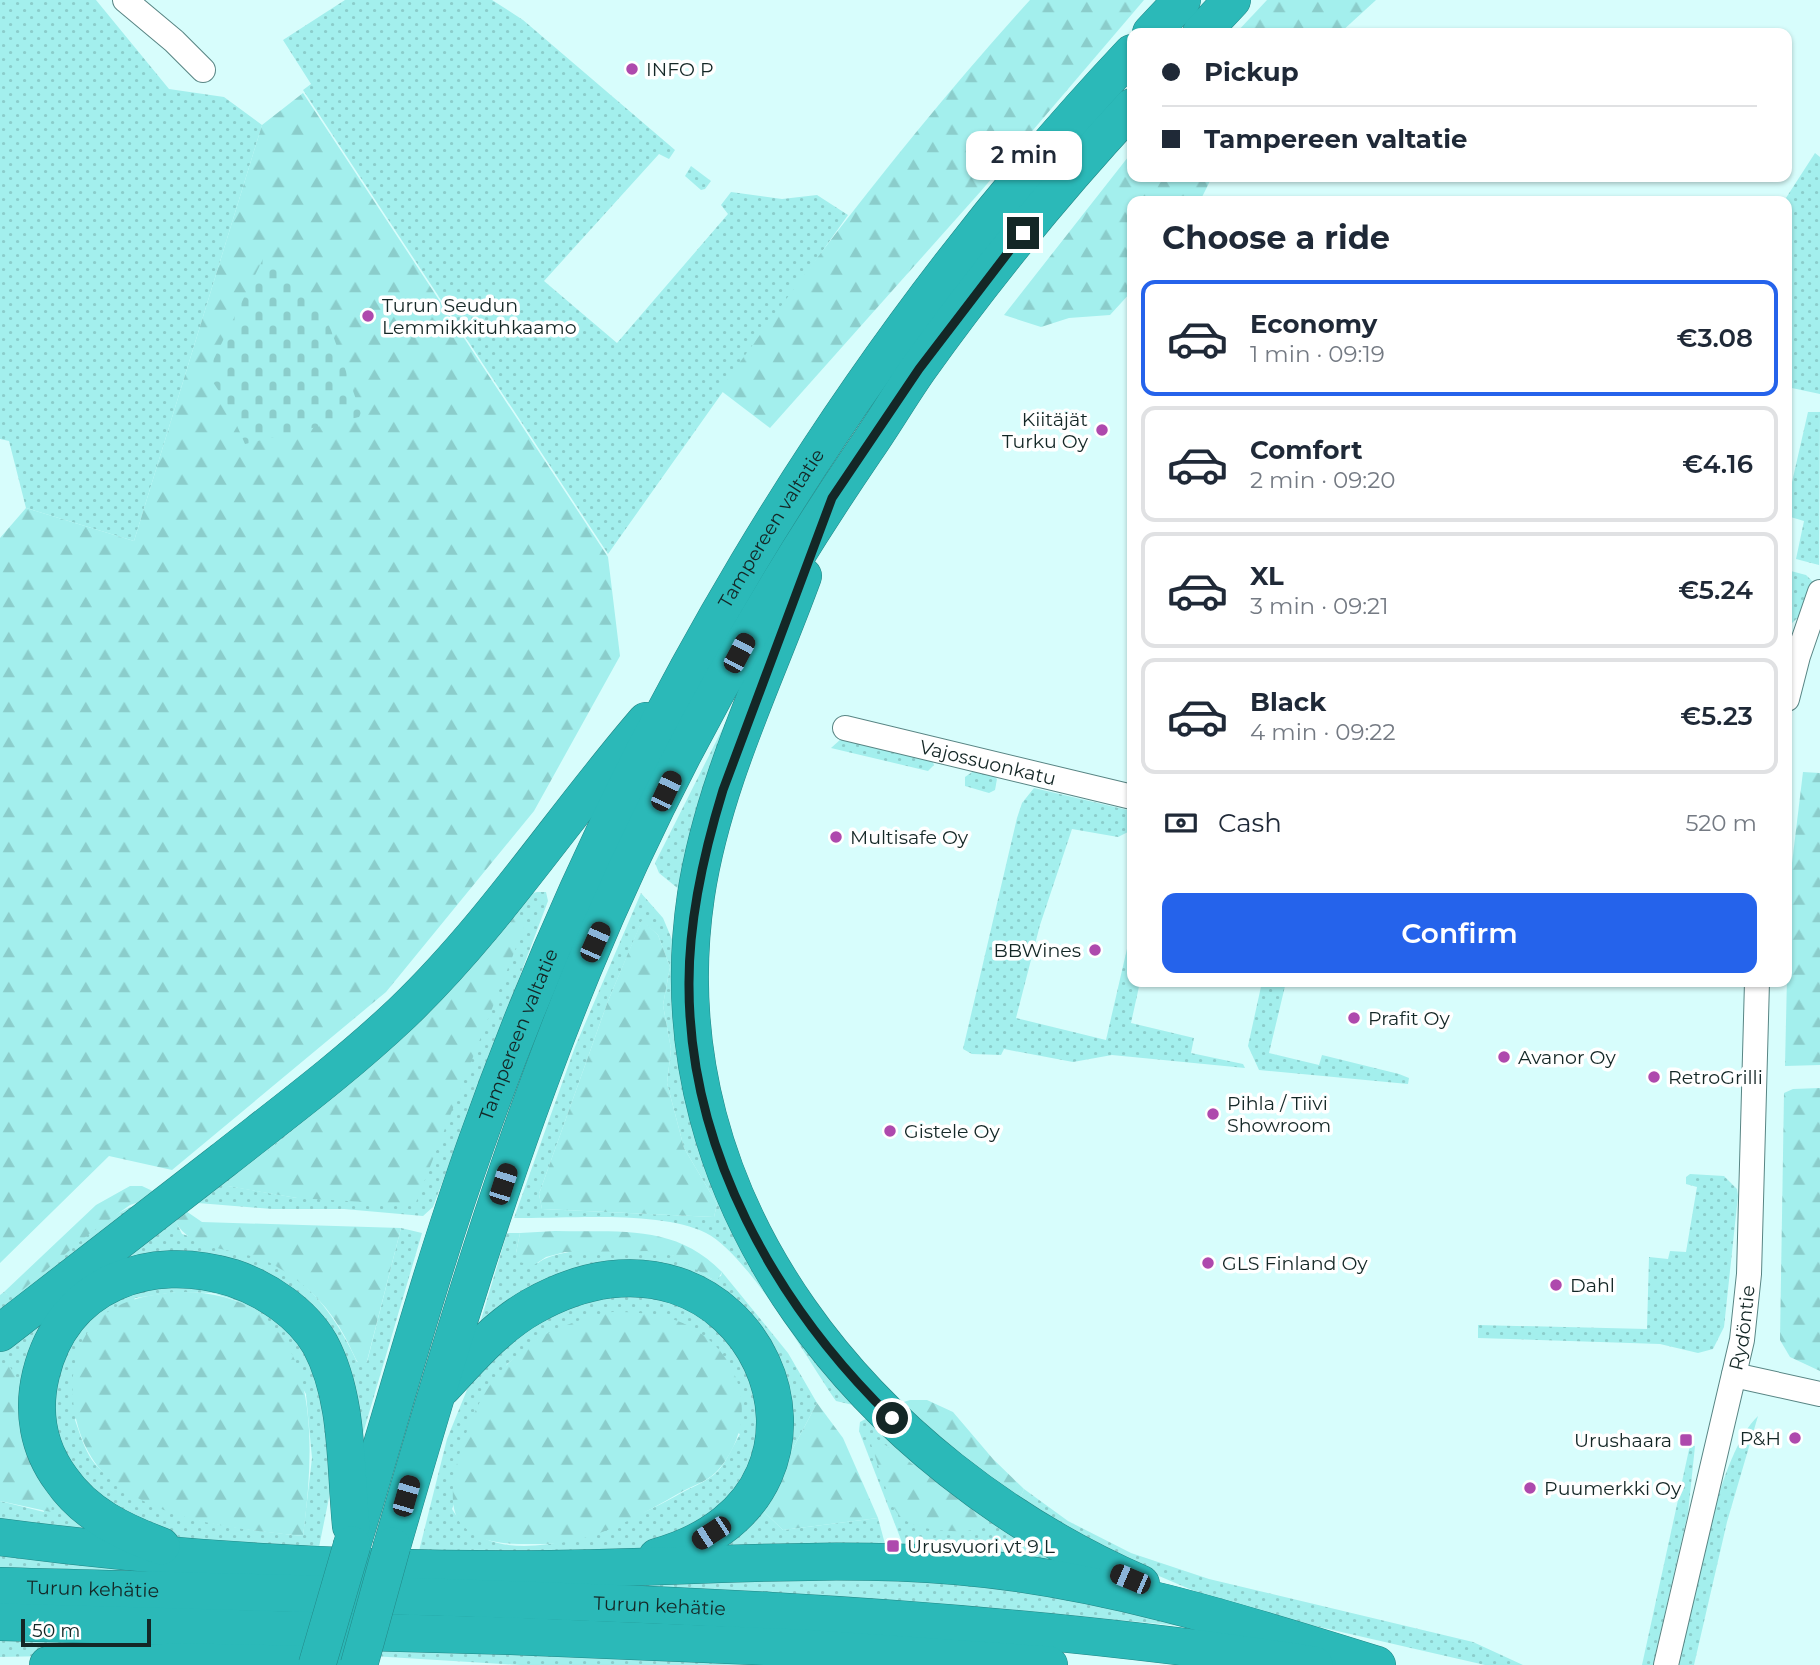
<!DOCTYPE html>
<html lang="en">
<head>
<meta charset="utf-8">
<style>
	:root { --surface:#fff; --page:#f6f6f7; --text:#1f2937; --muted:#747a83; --line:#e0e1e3; --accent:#2563eb }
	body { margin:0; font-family:Montserrat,sans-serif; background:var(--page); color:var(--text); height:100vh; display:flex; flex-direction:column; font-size:26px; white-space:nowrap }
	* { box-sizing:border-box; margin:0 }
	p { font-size:23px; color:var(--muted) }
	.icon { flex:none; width:38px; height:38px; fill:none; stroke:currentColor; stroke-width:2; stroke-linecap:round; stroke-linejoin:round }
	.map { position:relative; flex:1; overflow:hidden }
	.drawer { position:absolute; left:1127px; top:196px; width:665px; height:791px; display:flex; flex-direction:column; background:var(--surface); border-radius:14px; box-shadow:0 2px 5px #0004 }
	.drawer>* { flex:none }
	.banner { position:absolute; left:1127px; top:28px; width:665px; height:154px; border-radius:14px; box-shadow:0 2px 5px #0004; display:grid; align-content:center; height:154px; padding:0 35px; background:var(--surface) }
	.scale { position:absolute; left:21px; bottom:18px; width:130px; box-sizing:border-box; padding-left:7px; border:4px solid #142726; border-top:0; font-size:19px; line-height:24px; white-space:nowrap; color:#142726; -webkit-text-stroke:5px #fff; paint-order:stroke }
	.end { position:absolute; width:32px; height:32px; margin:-16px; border:9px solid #142726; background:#fff; box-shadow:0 0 0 4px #fff }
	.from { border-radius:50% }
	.bubble { position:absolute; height:49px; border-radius:14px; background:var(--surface); box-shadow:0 2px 5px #0004; font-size:23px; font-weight:600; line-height:49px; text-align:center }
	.car { position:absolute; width:21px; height:42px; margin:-21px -10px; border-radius:9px; box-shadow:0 0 5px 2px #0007; background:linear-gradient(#222 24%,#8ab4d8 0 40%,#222 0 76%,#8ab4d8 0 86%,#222 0) }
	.banner b { display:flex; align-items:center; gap:24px; height:66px; font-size:26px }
	.banner b+b { border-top:2px solid var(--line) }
	.banner i { width:18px; height:18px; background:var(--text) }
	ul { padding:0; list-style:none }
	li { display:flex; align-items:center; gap:21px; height:116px; margin:0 14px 10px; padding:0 21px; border:4px solid var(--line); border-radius:14px }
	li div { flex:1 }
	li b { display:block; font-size:26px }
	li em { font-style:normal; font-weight:600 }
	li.on { border-color:var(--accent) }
	li>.icon { width:63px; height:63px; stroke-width:1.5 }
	h2 { padding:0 35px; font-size:32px; line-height:84px }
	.pay { display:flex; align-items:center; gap:18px; height:77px; padding:0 35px; font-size:26px }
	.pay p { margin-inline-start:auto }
	.cta { display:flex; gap:14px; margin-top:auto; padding:14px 35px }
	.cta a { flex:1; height:80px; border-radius:14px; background:var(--accent); color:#fff; font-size:28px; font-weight:600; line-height:80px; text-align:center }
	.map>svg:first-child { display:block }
	.grass { fill:url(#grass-dots); fill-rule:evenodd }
	.forest { fill:url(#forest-firs) }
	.cemetery { fill:url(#cemetery-stones) }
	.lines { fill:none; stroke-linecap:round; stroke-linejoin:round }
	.minor-casing { stroke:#588584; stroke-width:26 }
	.highway-casing { stroke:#238685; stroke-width:38 }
	.minor { stroke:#fff; stroke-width:24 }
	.highway { stroke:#2bb9b8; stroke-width:37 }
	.highway-bridge-casing { stroke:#238685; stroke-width:38; stroke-linecap:butt }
	.highway-bridge { stroke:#2bb9b8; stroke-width:37 }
	.route { stroke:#142726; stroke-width:9 }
	.poi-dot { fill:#ae49ad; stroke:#fff; stroke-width:2.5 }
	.labels { text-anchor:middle; stroke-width:7; stroke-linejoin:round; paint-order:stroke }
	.poi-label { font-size:19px; fill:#142726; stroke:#fff; text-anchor:start }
	.street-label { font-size:19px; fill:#142726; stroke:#fff }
</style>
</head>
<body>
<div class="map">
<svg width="1820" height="1665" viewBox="0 0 1820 1665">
	<defs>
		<pattern id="grass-dots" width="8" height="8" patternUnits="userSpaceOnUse" patternTransform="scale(1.75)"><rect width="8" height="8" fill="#a3efed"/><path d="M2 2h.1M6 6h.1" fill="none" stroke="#8bcdcb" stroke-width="1.8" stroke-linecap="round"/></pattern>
		<pattern id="forest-firs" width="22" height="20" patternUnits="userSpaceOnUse" patternTransform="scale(1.75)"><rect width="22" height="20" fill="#a3efed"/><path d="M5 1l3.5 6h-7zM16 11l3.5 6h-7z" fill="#8bcdcb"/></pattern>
		<pattern id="cemetery-stones" width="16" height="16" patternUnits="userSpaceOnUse" patternTransform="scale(1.75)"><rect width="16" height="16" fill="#a3efed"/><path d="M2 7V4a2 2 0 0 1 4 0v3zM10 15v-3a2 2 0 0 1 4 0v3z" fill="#8bcdcb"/></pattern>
	</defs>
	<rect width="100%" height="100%" fill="#d7fdfc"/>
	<!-- grass -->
	<g class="grass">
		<polygon points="0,0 96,0 169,89 224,97 262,125 134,541 26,508 9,441 0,439"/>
		<polygon points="345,0 492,0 523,20 675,150 669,159 659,154 544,281 617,343 728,214 721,205 731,192 782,199 817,195 848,215 608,554 303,90 311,84 283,40"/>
		<polygon points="1815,153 1820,157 1820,394 1787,387 1787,201 1784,201"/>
		<polygon points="691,166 711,181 705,189 701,190 685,176"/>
		<polygon points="1808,412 1820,412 1819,565 1796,559 1804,521 1787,516 1787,504"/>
		<polygon points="1787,570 1806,575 1813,582 1802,614 1791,624 1787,623"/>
		<polygon points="748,678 686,895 659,873 655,863"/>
		<polygon points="841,739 932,760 934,765 928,771 831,748"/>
		<polygon points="975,770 992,774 997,779 995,790 989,793 965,786 965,777"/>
		<polygon points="1034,788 1132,811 1132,830 1118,837 1072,829 1040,925 1016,1018 1106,1040 1132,927 1132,982 1140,982 1131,1023 1194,1038 1191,1053 1243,1064 1245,1068 1112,1055 1073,1062 1004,1049 1001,1055 972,1054 963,1049 1017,818 1022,803"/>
		<path d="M537 892H546L548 901 433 1207 423 1216 344 1209H272L198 1203 521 896ZM320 1107 297 1198 228 1186Z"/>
		<path d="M641 893 663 918 676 949 694 1107 853 1405 836 1401C807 1359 748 1254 706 1233 660 1210 566 1219 514 1218L575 1047ZM642 921 658 935 670 967 663 1005 671 1049 667 1083 684 1148 717 1204 714 1217 542 1209 539 1194 608 1001Z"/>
		<polygon points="1262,982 1286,982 1269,1053 1319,1065 1322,1055 1399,1074 1409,1078 1408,1084 1259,1070 1248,1046"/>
		<polygon points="1690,1174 1724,1176 1737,1189 1738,1196 1724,1327 1713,1349 1698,1353 1660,1344 1478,1338 1478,1325 1647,1329 1649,1257 1668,1259 1670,1251 1686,1252 1697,1187 1686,1184 1686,1177"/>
		<path d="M148 1201 0 1321V1295L4 1292 13 1297C53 1264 97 1215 148 1201Z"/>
		<path d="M173 1216 182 1234C206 1242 231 1247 255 1255 305 1273 336 1316 357 1362H367L401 1228 422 1233 354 1464 319 1324 142 1260 27 1389 117 1538 0 1523V1501L44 1512 9 1365H0V1342Z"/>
		<path d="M507 1233H520L516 1253 538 1263C560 1245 648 1245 675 1256 688 1262 700 1272 712 1279L721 1276 722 1272 788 1353 817 1403 761 1509 783 1530 878 1518 885 1544 702 1551 786 1405 670 1274 477 1333Z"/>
		<path d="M123 1287H239L316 1357 332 1483 318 1552 181 1540 144 1529 70 1472 50 1409 73 1329ZM176 1292 213 1293 235 1300 258 1313 306 1394 312 1458 303 1536C231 1528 147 1520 95 1464 85 1452 80 1434 75 1420L135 1298Z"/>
		<path d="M637 1292 706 1315 748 1366 757 1405 755 1455 719 1512 650 1548 418 1555 447 1439 473 1375 549 1311ZM538 1339 740 1434C733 1446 727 1461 718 1471 707 1482 689 1488 676 1496 619 1527 496 1584 452 1509L507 1364Z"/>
		<polygon points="873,1415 1105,1577 903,1545 859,1431 860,1422"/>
		<path d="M1758 1416 1727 1522 1694 1665H1679C1692 1606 1717 1454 1758 1416Z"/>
		<polygon points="1690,1445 1695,1446 1688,1513 1653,1665 1642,1665"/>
		<polygon points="1024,1489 1068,1521 1131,1553 1209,1579 1473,1642 1523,1665 1485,1665 1289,1620 1206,1596 1119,1559 1017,1504"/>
		<polygon points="0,1546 945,1575 1222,1630 996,1608 800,1596 0,1570"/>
		<polygon points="0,1638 590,1656 763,1665 520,1665 291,1651 0,1657"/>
	</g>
	<!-- forest -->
	<g class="forest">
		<path d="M1030 0H1144L981 191 770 428 720 390C817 254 918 124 1030 0Z"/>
		<polygon points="1267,0 1376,0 1340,33 1236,33"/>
		<polygon points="303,93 608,557 620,656 534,811 386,992 172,1170 109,1156 0,1263 0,538 26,508 134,541 262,125"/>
		<polygon points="1132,152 1132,177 1212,177 1200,201 1132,201 1132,291 1110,315 1069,318 1041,327 1004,315"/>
		<polygon points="1803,772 1820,773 1820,1065 1785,1066 1789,888"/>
		<polygon points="513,910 526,922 415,1205 297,1198 227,1186 320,1107"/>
		<polygon points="642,920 658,935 670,967 663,1005 671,1049 667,1083 684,1148 717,1204 714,1217 542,1209 539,1194 608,1001"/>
		<polygon points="1820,1088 1820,1371 1790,1357 1780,1340 1784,1093 1793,1089"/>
		<polygon points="130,1186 142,1186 161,1195 130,1205 89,1234 13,1298 4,1292 96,1205"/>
		<path d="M183 1209 202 1222 401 1228 366 1365 360 1366C354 1357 350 1346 345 1337 329 1306 304 1282 274 1265 242 1246 187 1255 173 1216Z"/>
		<path d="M555 1231C619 1233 674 1223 722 1272L718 1279H712L674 1256 647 1251 565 1252 546 1257 534 1265 519 1262 516 1253 520 1233Z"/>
		<path d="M176 1292C322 1288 317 1430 303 1536 239 1529 163 1523 111 1480 68 1445 56 1355 101 1317 123 1299 148 1295 176 1292Z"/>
		<path d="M612 1312C634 1312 655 1313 675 1320 739 1343 764 1416 719 1469 710 1480 695 1485 683 1491 637 1517 590 1546 536 1544 510 1544 481 1545 462 1525 437 1499 469 1418 486 1391 495 1376 508 1363 521 1351 547 1329 580 1319 612 1312Z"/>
		<polygon points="0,1365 9,1365 21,1385 53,1498 51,1512 0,1501"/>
		<polygon points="910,1400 927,1400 953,1412 993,1459 1024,1489 1017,1504 894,1405"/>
		<polygon points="817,1403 843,1438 878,1518 783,1530 761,1509"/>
		<path d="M867 1432 980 1512 986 1527C967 1535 911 1532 898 1514 889 1504 873 1448 867 1432Z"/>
	</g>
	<!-- cemetery -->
	<polygon class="cemetery" points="264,257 317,301 331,330 361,413 359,417 245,444 228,405 207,373"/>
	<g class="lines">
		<!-- minor casing -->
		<g class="minor-casing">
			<g id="minor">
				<polyline points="125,0 174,41 203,70"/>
				<polyline points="1787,699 1798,656 1820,592"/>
				<path id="s1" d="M845 728 1132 797"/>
				<polyline points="1734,1375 1820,1394"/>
				<path id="s2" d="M1666 1665 1742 1340 1749 1274 1757 982"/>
			</g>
		</g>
		<!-- highway casing -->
		<g class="highway-casing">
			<g id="highway">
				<polyline points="1151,33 1182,0"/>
				<polyline points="1201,33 1232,0"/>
				<path d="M803 576C765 680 713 784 696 895 650 1204 870 1465 1141 1584"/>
				<path d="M0 1333C74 1275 148 1218 222 1161 283 1113 345 1067 402 1013 494 925 563 817 646 721"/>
				<path d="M442 1388C470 1358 497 1326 533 1306 749 1185 885 1494 657 1557"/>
				<path d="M0 1537C182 1561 367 1571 551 1569 686 1568 821 1555 956 1566 1100 1578 1239 1622 1377 1665"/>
				<path id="s3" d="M352 1545C393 1411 429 1276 476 1144 618 742 840 363 1132 53"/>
				<path d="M161 1546C123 1532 85 1514 61 1479 38 1448 32 1411 41 1374 63 1283 150 1252 233 1278 266 1289 302 1313 320 1344 349 1398 345 1467 351 1526"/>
				<path d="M392 1546C448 1352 506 1157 583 969 658 787 755 612 865 450 884 423 900 395 919 368 984 277 1056 189 1132 107"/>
				<path id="s4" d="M0 1586C438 1599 881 1598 1314 1665"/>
				<polyline points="0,1622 510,1636 801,1648 1049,1665"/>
				<polyline points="48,1665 188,1662 351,1665"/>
			</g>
		</g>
		<!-- minor -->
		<use href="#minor" class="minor"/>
		<!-- highway -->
		<use href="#highway" class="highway"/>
		<!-- highway-bridge casing -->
		<g class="highway-bridge-casing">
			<g id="highway-bridge">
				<polyline points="317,1665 352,1545"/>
				<polyline points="359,1665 392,1546"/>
			</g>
		</g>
		<!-- highway-bridge -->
		<use href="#highway-bridge" class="highway-bridge"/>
	</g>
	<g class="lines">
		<!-- route -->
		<path class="route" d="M892 1418C775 1304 688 1149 689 982 689 917 704 852 723 790L832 498 919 369 1023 233"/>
	</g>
	<!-- markers -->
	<g class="poi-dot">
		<circle cx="632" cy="69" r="7"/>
		<circle cx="368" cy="316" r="7"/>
		<circle cx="1102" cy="430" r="7"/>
		<circle cx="836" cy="837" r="7"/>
		<circle cx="1095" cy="950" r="7"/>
		<circle cx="1354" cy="1018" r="7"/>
		<circle cx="1504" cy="1057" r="7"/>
		<circle cx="1654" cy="1077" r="7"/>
		<circle cx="1213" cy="1114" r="7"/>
		<circle cx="890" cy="1131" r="7"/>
		<circle cx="1208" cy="1263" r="7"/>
		<circle cx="1556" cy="1285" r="7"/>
		<circle cx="1795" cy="1438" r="7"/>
		<rect x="1679" y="1433" width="14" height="14" rx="3.5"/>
		<circle cx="1530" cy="1488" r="7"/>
		<rect x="886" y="1539" width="14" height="14" rx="3.5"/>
	</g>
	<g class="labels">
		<!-- poi labels -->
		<g class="poi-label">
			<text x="646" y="76">INFO P</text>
			<text x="382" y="312">Turun Seudun<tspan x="382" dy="22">Lemmikkituhkaamo</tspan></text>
			<text x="1088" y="426" text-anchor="end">Kiitäjät<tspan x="1088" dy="22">Turku Oy</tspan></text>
			<text x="850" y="844">Multisafe Oy</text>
			<text x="1081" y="957" text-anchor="end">BBWines</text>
			<text x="1368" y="1025">Prafit Oy</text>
			<text x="1518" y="1064">Avanor Oy</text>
			<text x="1668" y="1084">RetroGrilli</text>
			<text x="1227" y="1110">Pihla / Tiivi<tspan x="1227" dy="22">Showroom</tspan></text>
			<text x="904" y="1138">Gistele Oy</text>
			<text x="1222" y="1270">GLS Finland Oy</text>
			<text x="1570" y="1292">Dahl</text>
			<text x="1781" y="1445" text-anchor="end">P&amp;H</text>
			<text x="1672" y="1447" text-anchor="end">Urushaara</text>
			<text x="1544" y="1495">Puumerkki Oy</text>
			<text x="907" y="1553">Urusvuori vt 9 L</text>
		</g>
		<!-- street labels -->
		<g class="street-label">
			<text dy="7" stroke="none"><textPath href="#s3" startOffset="1104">Tampereen valtatie</textPath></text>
			<text dy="7" stroke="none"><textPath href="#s1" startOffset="147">Vajossuonkatu</textPath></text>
			<text dy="7" stroke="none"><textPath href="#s3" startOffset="537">Tampereen valtatie</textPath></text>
			<text dy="7" stroke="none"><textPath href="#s2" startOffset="346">Rydöntie</textPath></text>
			<text dy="7" stroke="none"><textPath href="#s4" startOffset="93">Turun kehätie</textPath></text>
			<text dy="7" stroke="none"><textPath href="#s4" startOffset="660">Turun kehätie</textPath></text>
		</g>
	</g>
</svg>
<div class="scale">50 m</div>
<i class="end from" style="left:892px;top:1418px"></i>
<i class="end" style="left:1023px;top:233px"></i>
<div class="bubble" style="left:966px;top:131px;width:116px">2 min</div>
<i class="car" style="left:739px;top:653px;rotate:28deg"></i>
<i class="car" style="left:666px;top:791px;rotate:25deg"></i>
<i class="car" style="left:595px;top:942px;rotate:24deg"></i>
<i class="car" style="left:503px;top:1184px;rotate:18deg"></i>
<i class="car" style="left:406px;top:1496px;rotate:16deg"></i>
<i class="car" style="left:711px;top:1533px;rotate:237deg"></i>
<i class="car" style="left:1130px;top:1579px;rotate:293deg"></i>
<div class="banner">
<b><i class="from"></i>Pickup</b>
<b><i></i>Tampereen valtatie</b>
</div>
<section class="drawer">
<h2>Choose a ride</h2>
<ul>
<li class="on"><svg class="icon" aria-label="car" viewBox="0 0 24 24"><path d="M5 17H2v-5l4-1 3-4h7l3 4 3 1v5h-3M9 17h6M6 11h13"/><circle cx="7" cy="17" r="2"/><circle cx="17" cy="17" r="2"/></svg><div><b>Economy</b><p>1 min · 09:19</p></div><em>€3.08</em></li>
<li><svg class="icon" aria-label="car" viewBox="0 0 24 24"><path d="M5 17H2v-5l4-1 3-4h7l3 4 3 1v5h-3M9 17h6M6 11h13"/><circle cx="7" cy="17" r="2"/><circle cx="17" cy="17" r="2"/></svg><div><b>Comfort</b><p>2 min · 09:20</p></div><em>€4.16</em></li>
<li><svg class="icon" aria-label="car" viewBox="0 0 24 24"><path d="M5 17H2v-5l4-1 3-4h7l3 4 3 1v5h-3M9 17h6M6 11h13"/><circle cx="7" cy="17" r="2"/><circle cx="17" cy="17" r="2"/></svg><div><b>XL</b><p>3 min · 09:21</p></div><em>€5.24</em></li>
<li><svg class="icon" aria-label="car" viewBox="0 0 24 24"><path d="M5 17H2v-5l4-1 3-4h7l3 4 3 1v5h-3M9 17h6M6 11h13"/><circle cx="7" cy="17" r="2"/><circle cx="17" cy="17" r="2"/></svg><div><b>Black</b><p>4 min · 09:22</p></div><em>€5.23</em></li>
</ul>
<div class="pay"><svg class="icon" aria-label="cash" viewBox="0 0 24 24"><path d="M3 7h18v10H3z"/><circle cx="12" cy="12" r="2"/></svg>Cash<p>520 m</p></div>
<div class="cta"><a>Confirm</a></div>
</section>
</div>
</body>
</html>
